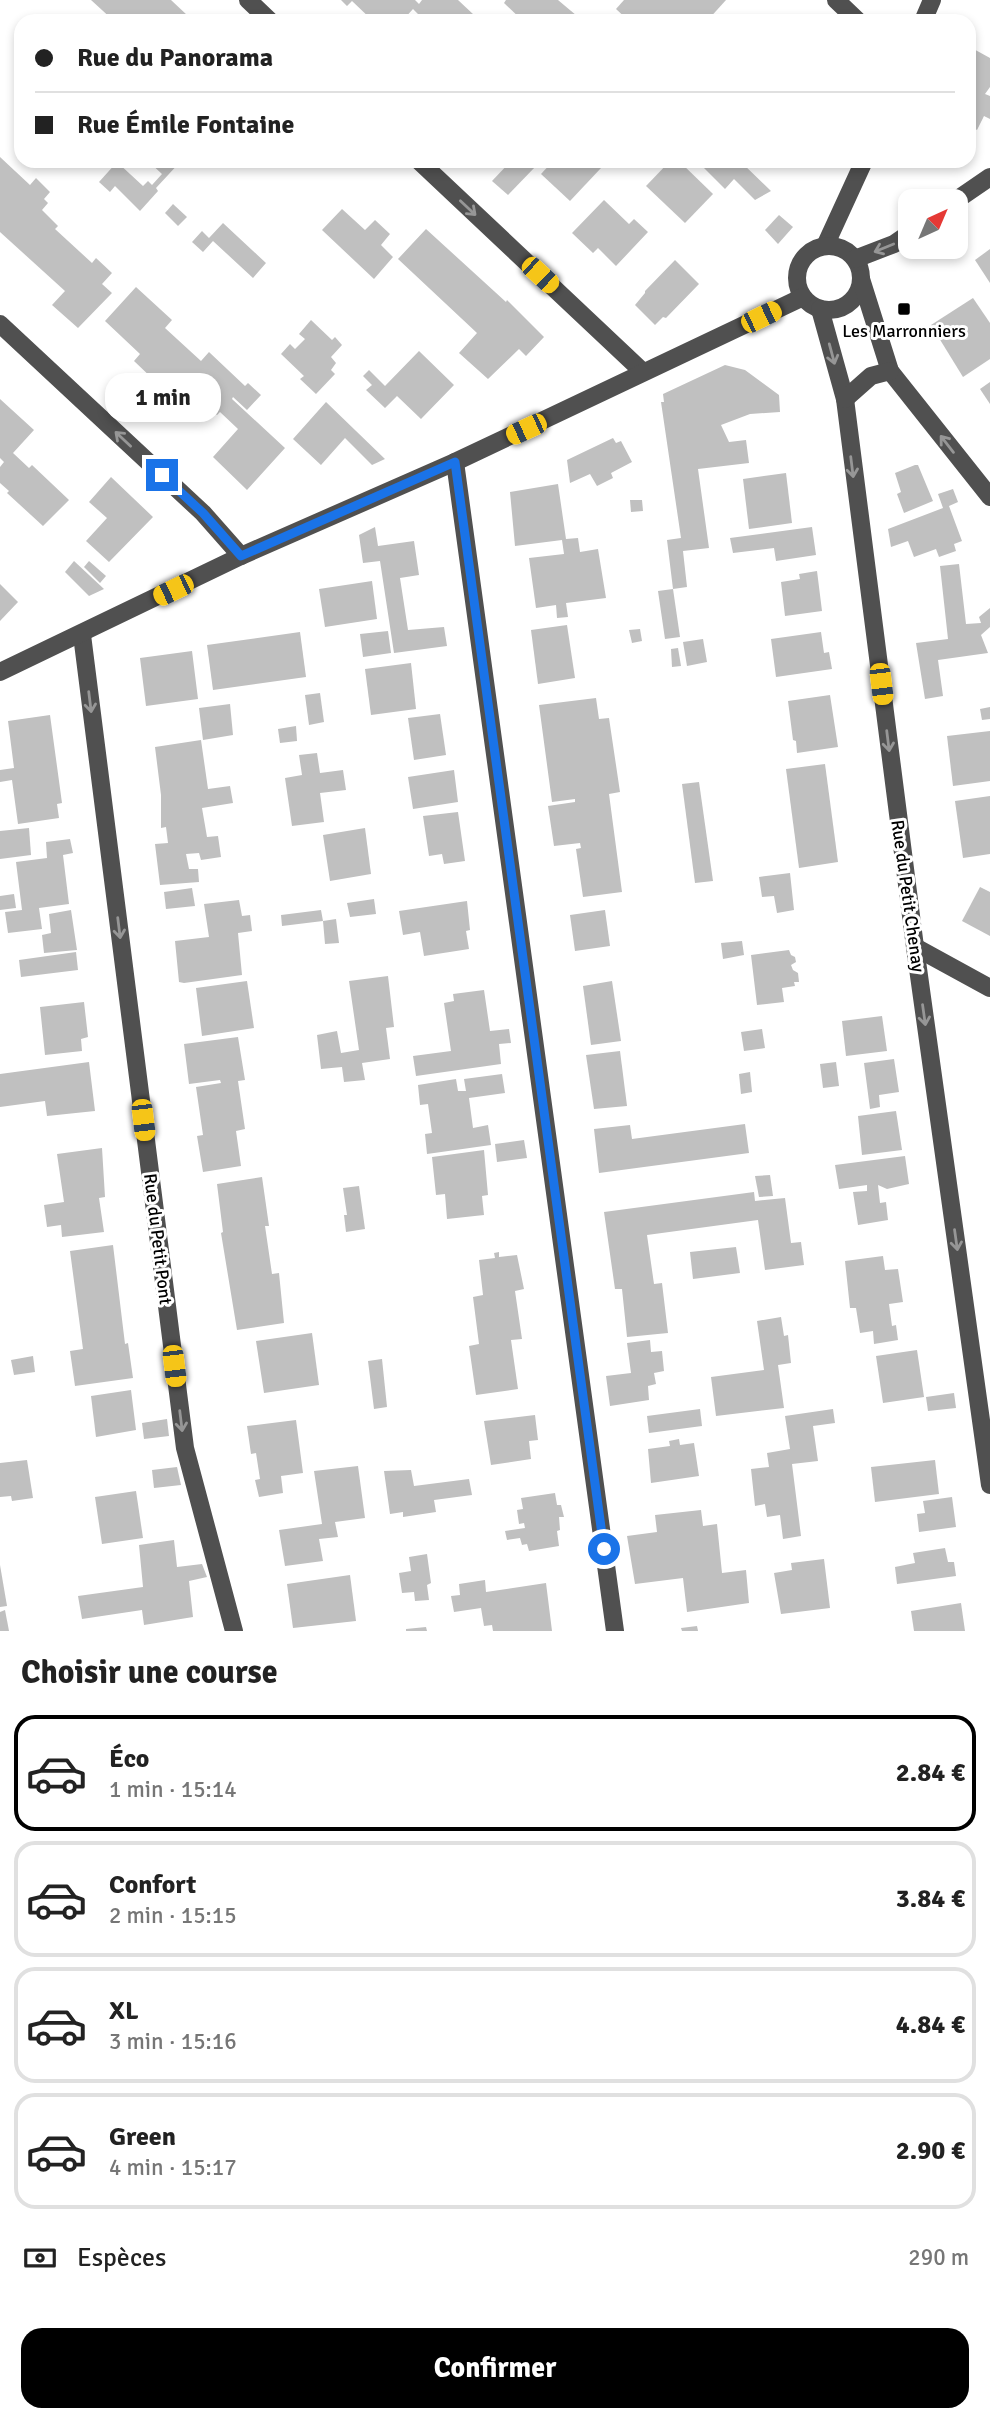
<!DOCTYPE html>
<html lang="fr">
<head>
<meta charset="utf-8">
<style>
	:root { --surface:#fff; --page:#f2f2f2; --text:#222; --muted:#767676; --line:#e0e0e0; --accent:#000 }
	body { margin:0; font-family:Signika,sans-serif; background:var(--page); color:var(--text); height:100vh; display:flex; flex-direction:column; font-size:26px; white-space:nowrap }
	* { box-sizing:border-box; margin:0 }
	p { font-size:23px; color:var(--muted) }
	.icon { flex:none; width:38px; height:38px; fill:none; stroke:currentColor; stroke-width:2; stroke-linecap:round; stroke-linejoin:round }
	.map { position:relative; height:1631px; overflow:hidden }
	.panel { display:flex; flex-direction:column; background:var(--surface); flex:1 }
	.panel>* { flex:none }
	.hud { position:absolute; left:14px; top:14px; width:962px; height:154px; border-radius:21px; box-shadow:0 4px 10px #0003; display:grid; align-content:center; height:154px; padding:0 21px; background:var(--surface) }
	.needle { width:46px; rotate:44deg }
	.fabs { position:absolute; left:898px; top:189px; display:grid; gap:14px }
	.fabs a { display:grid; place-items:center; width:70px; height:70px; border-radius:14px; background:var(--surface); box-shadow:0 4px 10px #0003; font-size:35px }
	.end { position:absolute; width:32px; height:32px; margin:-16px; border:9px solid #1a73e8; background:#fff; box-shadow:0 0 0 4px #fff }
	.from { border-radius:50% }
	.bubble { position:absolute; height:49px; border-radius:21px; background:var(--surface); box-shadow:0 4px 10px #0003; font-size:23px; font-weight:800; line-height:49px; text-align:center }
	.car { position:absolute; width:21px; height:42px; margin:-21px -10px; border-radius:9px; box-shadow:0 0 5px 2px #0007; background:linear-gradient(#f5c518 24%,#345 0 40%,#f5c518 0 76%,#345 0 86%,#f5c518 0) }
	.hud b { display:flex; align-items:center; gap:24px; height:66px; font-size:26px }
	.hud b+b { border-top:2px solid var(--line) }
	.hud i { width:18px; height:18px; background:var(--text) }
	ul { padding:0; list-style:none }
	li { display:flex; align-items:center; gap:21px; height:116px; margin:0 14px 10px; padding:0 7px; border:4px solid var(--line); border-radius:21px }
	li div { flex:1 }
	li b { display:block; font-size:26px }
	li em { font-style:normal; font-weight:800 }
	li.current { border-color:var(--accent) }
	li>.icon { width:63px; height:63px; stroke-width:1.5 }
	h2 { padding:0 21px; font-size:32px; line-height:84px }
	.pay { display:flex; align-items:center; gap:18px; height:77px; padding:0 21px; font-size:26px }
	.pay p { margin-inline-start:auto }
	.primary-button { display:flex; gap:14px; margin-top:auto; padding:14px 21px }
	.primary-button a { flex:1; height:80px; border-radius:21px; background:var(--accent); color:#fff; font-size:28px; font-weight:800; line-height:80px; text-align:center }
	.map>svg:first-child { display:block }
	.building { fill:#c0c0c0 }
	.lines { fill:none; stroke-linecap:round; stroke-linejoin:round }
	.minor { stroke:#505050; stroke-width:18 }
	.oneway { stroke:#969696 }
	.route { stroke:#1a73e8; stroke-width:9 }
	.poi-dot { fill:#000; stroke:#fff; stroke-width:2.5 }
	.labels { text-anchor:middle; stroke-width:6; stroke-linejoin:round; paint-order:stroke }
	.poi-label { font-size:18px; fill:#000; stroke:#fff }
	.street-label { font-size:18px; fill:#000; stroke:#fff }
</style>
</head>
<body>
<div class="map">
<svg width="990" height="1631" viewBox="0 0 990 1631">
	<rect width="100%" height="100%" fill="#fff"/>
	<!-- building -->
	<g class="building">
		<polygon points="91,0 171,0 188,16 183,21 120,21 119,19 114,21"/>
		<polygon points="341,0 415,0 419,4 422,0 458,0 474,15 469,21 422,21 423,19 413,9 402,21 373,21 352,1 347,6"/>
		<polygon points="506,0 558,0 583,21 523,21 504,3"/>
		<polygon points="624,0 726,0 707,21 629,21 616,9"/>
		<polygon points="970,47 990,58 990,87 985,94 990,96 990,119 984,116 977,130 970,126"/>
		<polygon points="0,157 30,185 36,178 50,192 44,199 48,203 42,210 58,226 55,229 92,263 96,258 112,273 102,284 112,293 78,328 52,305 65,291 0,232"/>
		<polygon points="148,161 181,161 156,188 158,191 140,211 115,186 110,192 99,182 117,162 143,186 148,181 152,185 162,174"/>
		<polygon points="511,161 531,161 536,166 508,195 492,181"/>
		<polygon points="553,161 593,161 601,168 570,201 541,174"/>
		<polygon points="670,161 679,161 713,194 685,223 646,186"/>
		<polygon points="707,161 740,161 771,191 755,200 734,179 725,189 702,166"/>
		<polygon points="604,200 629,224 634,219 648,232 616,266 598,248 593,253 572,233"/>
		<polygon points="173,204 187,217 178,226 165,213"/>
		<polygon points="342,209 365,230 375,220 390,234 381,245 393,257 374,279 322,230"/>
		<polygon points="779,215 793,227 778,244 765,230"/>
		<polygon points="223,223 266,263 253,278 213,241 203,252 192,242 202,231 209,238"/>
		<polygon points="426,229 506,302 507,300 544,337 526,356 519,349 488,379 459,353 477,333 398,259"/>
		<polygon points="990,249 990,283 975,260"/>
		<polygon points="675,260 699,284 666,318 663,317 655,325 635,305 645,293 645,291"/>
		<polygon points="136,287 172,320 165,328 201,361 209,352 245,386 248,383 261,395 247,410 233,397 232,399 285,448 247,490 213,457 238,429 220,412 217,415 181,382 172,392 158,378 155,381 134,361 140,354 105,321"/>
		<polygon points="973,298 990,323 990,359 963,377 931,325"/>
		<polygon points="311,320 332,340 335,337 342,345 331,357 336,363 331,370 335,374 316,394 300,379 304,376 281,354 290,344 295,349 305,339 299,334"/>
		<polygon points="419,351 454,385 421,419 397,396 385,408 366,390 372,385 363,376 369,370 385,386"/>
		<polygon points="725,365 745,370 779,395 780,412 750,414 721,425 729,442 746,440 749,463 698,469 709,548 683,551 687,587 673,589 667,540 681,538 661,402 664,402 663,394"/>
		<polygon points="990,382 990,404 980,389"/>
		<polygon points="0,399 34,430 13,453 29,468 32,465 69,500 43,526 7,493 9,491 0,483 0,467 4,462 0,458"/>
		<polygon points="326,402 385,459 372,465 345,438 321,465 293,439"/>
		<polygon points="613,438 616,443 621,441 632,462 611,473 613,478 597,486 590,474 570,483 567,460"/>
		<polygon points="915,465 918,465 933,501 904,513 897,494 901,492 895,473"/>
		<polygon points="786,473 792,523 749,529 743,479"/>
		<polygon points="111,477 153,517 109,562 86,541 107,518 89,502"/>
		<polygon points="558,484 566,539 578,538 580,552 598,549 606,598 566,603 568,617 557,618 556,605 536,608 529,558 564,554 562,540 515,546 510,492"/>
		<polygon points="953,489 958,502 949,506 962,541 954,544 956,551 939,557 936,549 914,557 908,541 891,547 888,529 943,508 938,494"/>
		<polygon points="630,500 642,500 643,511 631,512"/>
		<polygon points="375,527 378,546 414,541 419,575 400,578 408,630 444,627 447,646 394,653 380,561 363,563 359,535"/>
		<polygon points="812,527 816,555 776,561 774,548 733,553 730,538"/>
		<polygon points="74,561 104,589 89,596 65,572"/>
		<polygon points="89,561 106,576 100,583 84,567"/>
		<polygon points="959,564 966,624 981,623 979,617 990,608 990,627 981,635 988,653 938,660 943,696 925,699 916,643 948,639 940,566"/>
		<polygon points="817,571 822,611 785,616 781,582 800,579 799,574"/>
		<polygon points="372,581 377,619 325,627 319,589"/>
		<polygon points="0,584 18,602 0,621"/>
		<polygon points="673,589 680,637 665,639 658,591"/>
		<polygon points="567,625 575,678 538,684 531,630"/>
		<polygon points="640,629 642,641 632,643 629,630"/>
		<polygon points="388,631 391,653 363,657 360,634"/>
		<polygon points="300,632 306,677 213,690 207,645"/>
		<polygon points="821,632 824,653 829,652 832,669 776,677 771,639"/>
		<polygon points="703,639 707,662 687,666 683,642"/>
		<polygon points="678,648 681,666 672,667 671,649"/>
		<polygon points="192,651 198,699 146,706 140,658"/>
		<polygon points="411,663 416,709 371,715 365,669"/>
		<polygon points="320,693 324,722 309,725 305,695"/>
		<polygon points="830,695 838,747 797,753 796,741 793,740 788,701"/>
		<polygon points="596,698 599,719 609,718 620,792 609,794 622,892 583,897 576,849 581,848 580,843 554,846 548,806 575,802 575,799 552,802 539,705"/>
		<polygon points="230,704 233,735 203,740 199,708"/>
		<polygon points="990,707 990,719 982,720 980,709"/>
		<polygon points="440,714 446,755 414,760 408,718"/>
		<polygon points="50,715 62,803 57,804 59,818 18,824 12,780 0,782 0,770 14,768 8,721"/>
		<polygon points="296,726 297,741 280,743 278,729"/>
		<polygon points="990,731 990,781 953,786 947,736"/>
		<polygon points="201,740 208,789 230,786 233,803 202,808 207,837 218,836 221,857 201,860 199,853 186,854 189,869 198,869 199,882 160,885 155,844 168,843 166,827 161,828 161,795 155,747"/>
		<polygon points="317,753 320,773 343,770 346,790 320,793 324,822 292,826 285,778 302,775 299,755"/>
		<polygon points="825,764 838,862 799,868 786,769"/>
		<polygon points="454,770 458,802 413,809 408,777"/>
		<polygon points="699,782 713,881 695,883 682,784"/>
		<polygon points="990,796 990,854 963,858 955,801"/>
		<polygon points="458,812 465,861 444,864 442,854 429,856 423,816"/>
		<polygon points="29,828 31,855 0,859 0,831"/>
		<polygon points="365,828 371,874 330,881 323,835"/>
		<polygon points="70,839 73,853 63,855 69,904 39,908 42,929 8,933 5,912 22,910 16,862 47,858 46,842"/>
		<polygon points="790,873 794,910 777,913 774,896 762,897 759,877"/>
		<polygon points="980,887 990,892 990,936 962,921"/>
		<polygon points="192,888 195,906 166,909 164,892"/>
		<polygon points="14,894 16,908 0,910 0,896"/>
		<polygon points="374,899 376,914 350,917 347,903"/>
		<polygon points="239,900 242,916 250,915 252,931 238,933 242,975 184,983 179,982 175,941 209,937 204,904"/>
		<polygon points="467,901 470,930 466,931 469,949 424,956 420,932 403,935 399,911"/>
		<polygon points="71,910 77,950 44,953 42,935 51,933 49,914"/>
		<polygon points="321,910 323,921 336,919 339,943 325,944 323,921 282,926 281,915"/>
		<polygon points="605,910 610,946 575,951 570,915"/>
		<polygon points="742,941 744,955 723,959 721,943"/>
		<polygon points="789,950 791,955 795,957 796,962 791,965 793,970 798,973 799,982 794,982 795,986 782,988 784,1002 757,1005 751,955"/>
		<polygon points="76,952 78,970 21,977 19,960"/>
		<polygon points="388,976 394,1027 386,1028 390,1059 362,1063 365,1080 344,1082 342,1067 321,1069 317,1035 337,1031 341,1053 359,1050 349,981"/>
		<polygon points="247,981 254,1028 202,1036 196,988"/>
		<polygon points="612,981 621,1041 591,1045 583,986"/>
		<polygon points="484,990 490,1031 509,1029 511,1043 499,1044 501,1064 416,1076 413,1056 451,1051 444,1003 454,1001 453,994"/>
		<polygon points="84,1002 88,1037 81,1039 82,1051 45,1055 40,1007"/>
		<polygon points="882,1016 887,1051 846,1056 842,1021"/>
		<polygon points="762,1029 765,1048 744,1051 741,1032"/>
		<polygon points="238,1037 245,1080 238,1081 245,1129 236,1131 241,1166 203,1172 197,1136 203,1135 196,1087 221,1083 220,1080 189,1084 184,1044"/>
		<polygon points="620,1051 627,1106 594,1109 586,1055"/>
		<polygon points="894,1059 899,1092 879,1095 880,1107 870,1109 864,1063"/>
		<polygon points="89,1062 95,1111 47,1116 45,1101 0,1107 0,1074"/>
		<polygon points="836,1062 839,1086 823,1088 820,1064"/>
		<polygon points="750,1072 752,1092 741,1094 739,1074"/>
		<polygon points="502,1074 505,1093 469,1098 473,1128 488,1125 491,1145 427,1154 425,1134 432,1133 428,1104 420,1105 418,1085 456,1079 458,1091 466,1091 464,1079"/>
		<polygon points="896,1111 902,1150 862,1155 858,1116"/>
		<polygon points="745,1124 749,1153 599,1173 594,1129 630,1125 632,1139"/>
		<polygon points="524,1140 527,1158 497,1162 495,1144"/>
		<polygon points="102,1148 105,1197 99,1198 104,1232 62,1237 61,1225 47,1227 44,1205 64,1202 57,1154"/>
		<polygon points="484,1150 488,1195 482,1196 484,1215 447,1219 445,1194 436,1195 432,1157"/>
		<polygon points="905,1156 909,1184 887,1189 878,1185 880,1203 886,1202 888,1220 858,1225 853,1192 867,1191 867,1185 839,1189 835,1165"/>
		<polygon points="770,1175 773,1196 759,1197 755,1176"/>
		<polygon points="262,1177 269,1226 265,1226 272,1274 279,1273 284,1323 237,1330 221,1233 223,1232 217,1184"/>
		<polygon points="359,1186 365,1229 346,1232 344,1215 347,1215 343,1188"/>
		<polygon points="754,1192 755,1201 785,1198 791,1243 801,1242 804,1265 765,1270 758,1220 647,1235 654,1284 662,1283 668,1333 627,1337 622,1289 615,1289 604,1212"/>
		<polygon points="113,1245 125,1344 128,1343 133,1378 75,1386 70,1351 83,1349 70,1251"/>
		<polygon points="736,1247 740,1273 693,1279 690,1252"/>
		<polygon points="499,1252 499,1257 517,1255 524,1289 515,1291 522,1339 511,1340 518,1389 476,1395 469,1346 479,1344 473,1297 483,1295 479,1260 495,1258 494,1253"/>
		<polygon points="883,1256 885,1270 898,1269 903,1302 889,1304 892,1326 896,1325 898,1340 874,1344 873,1331 860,1333 856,1308 850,1308 845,1261"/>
		<polygon points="781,1317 784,1336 788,1335 791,1363 778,1365 784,1408 716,1416 711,1377 764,1370 757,1321"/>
		<polygon points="312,1333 319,1385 264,1393 256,1341"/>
		<polygon points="650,1340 651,1352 662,1351 664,1371 654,1373 656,1384 648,1386 649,1400 610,1406 606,1376 631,1373 627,1343"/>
		<polygon points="917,1350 924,1397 883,1403 876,1356"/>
		<polygon points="33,1356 35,1372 14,1375 11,1360"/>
		<polygon points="382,1359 387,1407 374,1409 368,1361"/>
		<polygon points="131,1390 136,1430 96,1437 91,1396"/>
		<polygon points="954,1393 956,1408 928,1411 926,1397"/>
		<polygon points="700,1409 702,1426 649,1433 647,1416"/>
		<polygon points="833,1409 835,1423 813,1426 818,1461 792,1464 801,1536 783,1539 780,1515 767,1517 765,1504 755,1506 751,1469 769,1467 767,1453 790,1449 785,1416"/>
		<polygon points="535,1415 538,1440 529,1441 531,1459 491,1465 484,1421"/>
		<polygon points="167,1419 169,1436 144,1439 142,1423"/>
		<polygon points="296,1420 303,1473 281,1476 283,1493 259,1497 255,1480 260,1479 256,1453 251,1454 247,1426"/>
		<polygon points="679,1439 680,1445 694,1443 699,1476 651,1483 648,1449 670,1446 669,1441"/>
		<polygon points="27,1460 33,1498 12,1501 11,1496 0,1497 0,1463"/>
		<polygon points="935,1460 939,1494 875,1502 871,1467"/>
		<polygon points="358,1466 365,1518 335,1522 338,1537 319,1539 323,1561 285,1566 279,1530 322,1524 314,1471"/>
		<polygon points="177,1467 181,1485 154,1488 152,1470"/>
		<polygon points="411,1470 414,1486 469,1479 472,1495 434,1500 436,1512 403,1517 403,1512 390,1514 384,1471"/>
		<polygon points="136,1491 143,1538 102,1544 95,1497"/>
		<polygon points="555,1493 557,1505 561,1505 564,1517 559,1517 560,1530 557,1531 559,1546 529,1551 527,1544 522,1545 520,1538 507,1540 505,1531 525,1528 524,1523 519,1524 517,1510 523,1509 521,1498"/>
		<polygon points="952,1497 956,1527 919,1532 917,1514 925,1513 923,1501"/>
		<polygon points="701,1510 703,1526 717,1524 722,1573 746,1570 749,1603 687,1612 683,1578 635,1584 627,1536 657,1532 655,1515"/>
		<polygon points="174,1540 177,1567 202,1564 207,1577 189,1581 193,1617 144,1625 142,1610 82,1619 78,1596 143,1587 139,1545"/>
		<polygon points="945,1548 948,1562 954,1562 956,1576 897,1584 895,1567 915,1563 913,1553"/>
		<polygon points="427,1554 431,1583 427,1585 429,1600 415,1601 414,1592 402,1593 399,1573 411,1571 409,1557"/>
		<polygon points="824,1559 830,1608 781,1614 774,1573 792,1570 791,1563"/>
		<polygon points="0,1565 7,1606 0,1607"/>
		<polygon points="350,1575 356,1621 293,1628 287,1584"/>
		<polygon points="485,1580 486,1592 546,1583 552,1631 493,1631 492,1625 484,1626 481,1608 454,1612 451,1596 460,1595 459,1584"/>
		<polygon points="961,1603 965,1631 914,1631 911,1611"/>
		<polygon points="5,1610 9,1631 0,1631 0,1612"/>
		<polygon points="697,1626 698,1631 682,1631 681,1628"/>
		<polygon points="426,1627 427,1631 406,1631 406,1629"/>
	</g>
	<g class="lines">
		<!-- minor -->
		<g class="minor">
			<polyline points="248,0 270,21"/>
			<polyline points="836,0 858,21"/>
			<polyline points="923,21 932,0"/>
			<polyline points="419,161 643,372"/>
			<polyline points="955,201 990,177"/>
			<polyline points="825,246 864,161"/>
			<circle cx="829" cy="278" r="32"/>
			<polyline points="855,259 894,244 910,233"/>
			<polyline points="861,279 890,371 990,497"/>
			<polyline points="820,309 845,399 915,947 990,1485"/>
			<polyline points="0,324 203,513 241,556"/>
			<polyline points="845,399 871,376 890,371"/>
			<polyline points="455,462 615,1631"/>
			<polyline points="82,635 185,1448 234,1631"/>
			<polyline points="0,672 241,556 455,462 803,297"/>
			<polyline points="915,947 990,988"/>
		</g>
	</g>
	<!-- one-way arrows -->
	<defs><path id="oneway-shaft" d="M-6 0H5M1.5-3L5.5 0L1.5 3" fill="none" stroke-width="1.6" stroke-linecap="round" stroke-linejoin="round" transform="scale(1.75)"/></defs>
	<g class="oneway">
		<use href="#oneway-shaft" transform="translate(468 208) rotate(43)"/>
		<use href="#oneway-shaft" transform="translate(884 248) rotate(158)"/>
		<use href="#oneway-shaft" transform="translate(832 354) rotate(75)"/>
		<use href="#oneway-shaft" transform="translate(123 439) rotate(-137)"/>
		<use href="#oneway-shaft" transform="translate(947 444) rotate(-128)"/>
		<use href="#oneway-shaft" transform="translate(852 467) rotate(83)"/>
		<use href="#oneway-shaft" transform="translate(90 702) rotate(83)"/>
		<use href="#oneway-shaft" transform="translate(888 741) rotate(83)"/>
		<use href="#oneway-shaft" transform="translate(119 928) rotate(83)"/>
		<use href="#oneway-shaft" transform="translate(924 1015) rotate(82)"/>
		<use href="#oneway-shaft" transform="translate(956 1240) rotate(82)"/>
		<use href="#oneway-shaft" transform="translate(181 1421) rotate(83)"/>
	</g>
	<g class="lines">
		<!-- route -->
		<polyline class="route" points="162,475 203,513 241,556 455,462 604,1549"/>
	</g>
	<!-- markers -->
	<rect class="poi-dot" x="897" y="302" width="14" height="14" rx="3.5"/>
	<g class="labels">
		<!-- poi labels -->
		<g class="poi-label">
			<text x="904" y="337">Les Marronniers</text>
		</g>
		<!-- street labels -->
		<g class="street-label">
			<text transform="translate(908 896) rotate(82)" y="6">Rue du Petit Chenay</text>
			<text transform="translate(158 1239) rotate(83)" y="6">Rue du Petit Pont</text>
		</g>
	</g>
</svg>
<div class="fabs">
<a><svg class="needle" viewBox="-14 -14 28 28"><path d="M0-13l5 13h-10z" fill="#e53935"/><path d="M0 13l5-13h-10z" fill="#767676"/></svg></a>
</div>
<i class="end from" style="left:604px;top:1549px"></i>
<i class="end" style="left:162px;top:475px"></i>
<div class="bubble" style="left:105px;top:373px;width:116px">1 min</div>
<i class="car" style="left:540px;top:275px;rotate:133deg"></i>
<i class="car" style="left:761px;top:317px;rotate:64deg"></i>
<i class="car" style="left:526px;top:429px;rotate:245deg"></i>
<i class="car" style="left:173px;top:590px;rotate:244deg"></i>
<i class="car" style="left:881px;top:684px;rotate:173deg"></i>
<i class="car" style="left:143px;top:1120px;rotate:173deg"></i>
<i class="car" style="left:174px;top:1366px;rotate:173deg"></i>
<div class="hud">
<b><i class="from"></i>Rue du Panorama</b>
<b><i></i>Rue Émile Fontaine</b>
</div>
</div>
<section class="panel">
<h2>Choisir une course</h2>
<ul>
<li class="current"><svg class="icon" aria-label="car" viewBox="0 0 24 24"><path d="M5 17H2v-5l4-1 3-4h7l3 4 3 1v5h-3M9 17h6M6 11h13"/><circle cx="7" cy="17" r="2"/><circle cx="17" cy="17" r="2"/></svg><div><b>Éco</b><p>1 min · 15:14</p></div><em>2.84 €</em></li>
<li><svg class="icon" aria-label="car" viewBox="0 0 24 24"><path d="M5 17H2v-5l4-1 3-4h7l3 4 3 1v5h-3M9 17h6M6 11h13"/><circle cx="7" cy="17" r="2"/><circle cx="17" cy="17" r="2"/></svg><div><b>Confort</b><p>2 min · 15:15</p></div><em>3.84 €</em></li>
<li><svg class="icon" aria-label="car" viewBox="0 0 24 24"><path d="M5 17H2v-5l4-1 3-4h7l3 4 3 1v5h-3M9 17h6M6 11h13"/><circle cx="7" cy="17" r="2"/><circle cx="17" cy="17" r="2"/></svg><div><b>XL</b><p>3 min · 15:16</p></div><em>4.84 €</em></li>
<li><svg class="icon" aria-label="car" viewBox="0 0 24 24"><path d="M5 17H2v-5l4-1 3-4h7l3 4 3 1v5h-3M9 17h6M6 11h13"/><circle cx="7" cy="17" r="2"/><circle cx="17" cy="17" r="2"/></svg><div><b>Green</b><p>4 min · 15:17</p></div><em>2.90 €</em></li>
</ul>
<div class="pay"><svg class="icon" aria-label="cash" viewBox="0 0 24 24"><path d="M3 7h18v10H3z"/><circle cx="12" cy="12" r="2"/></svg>Espèces<p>290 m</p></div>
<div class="primary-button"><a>Confirmer</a></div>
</section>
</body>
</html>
